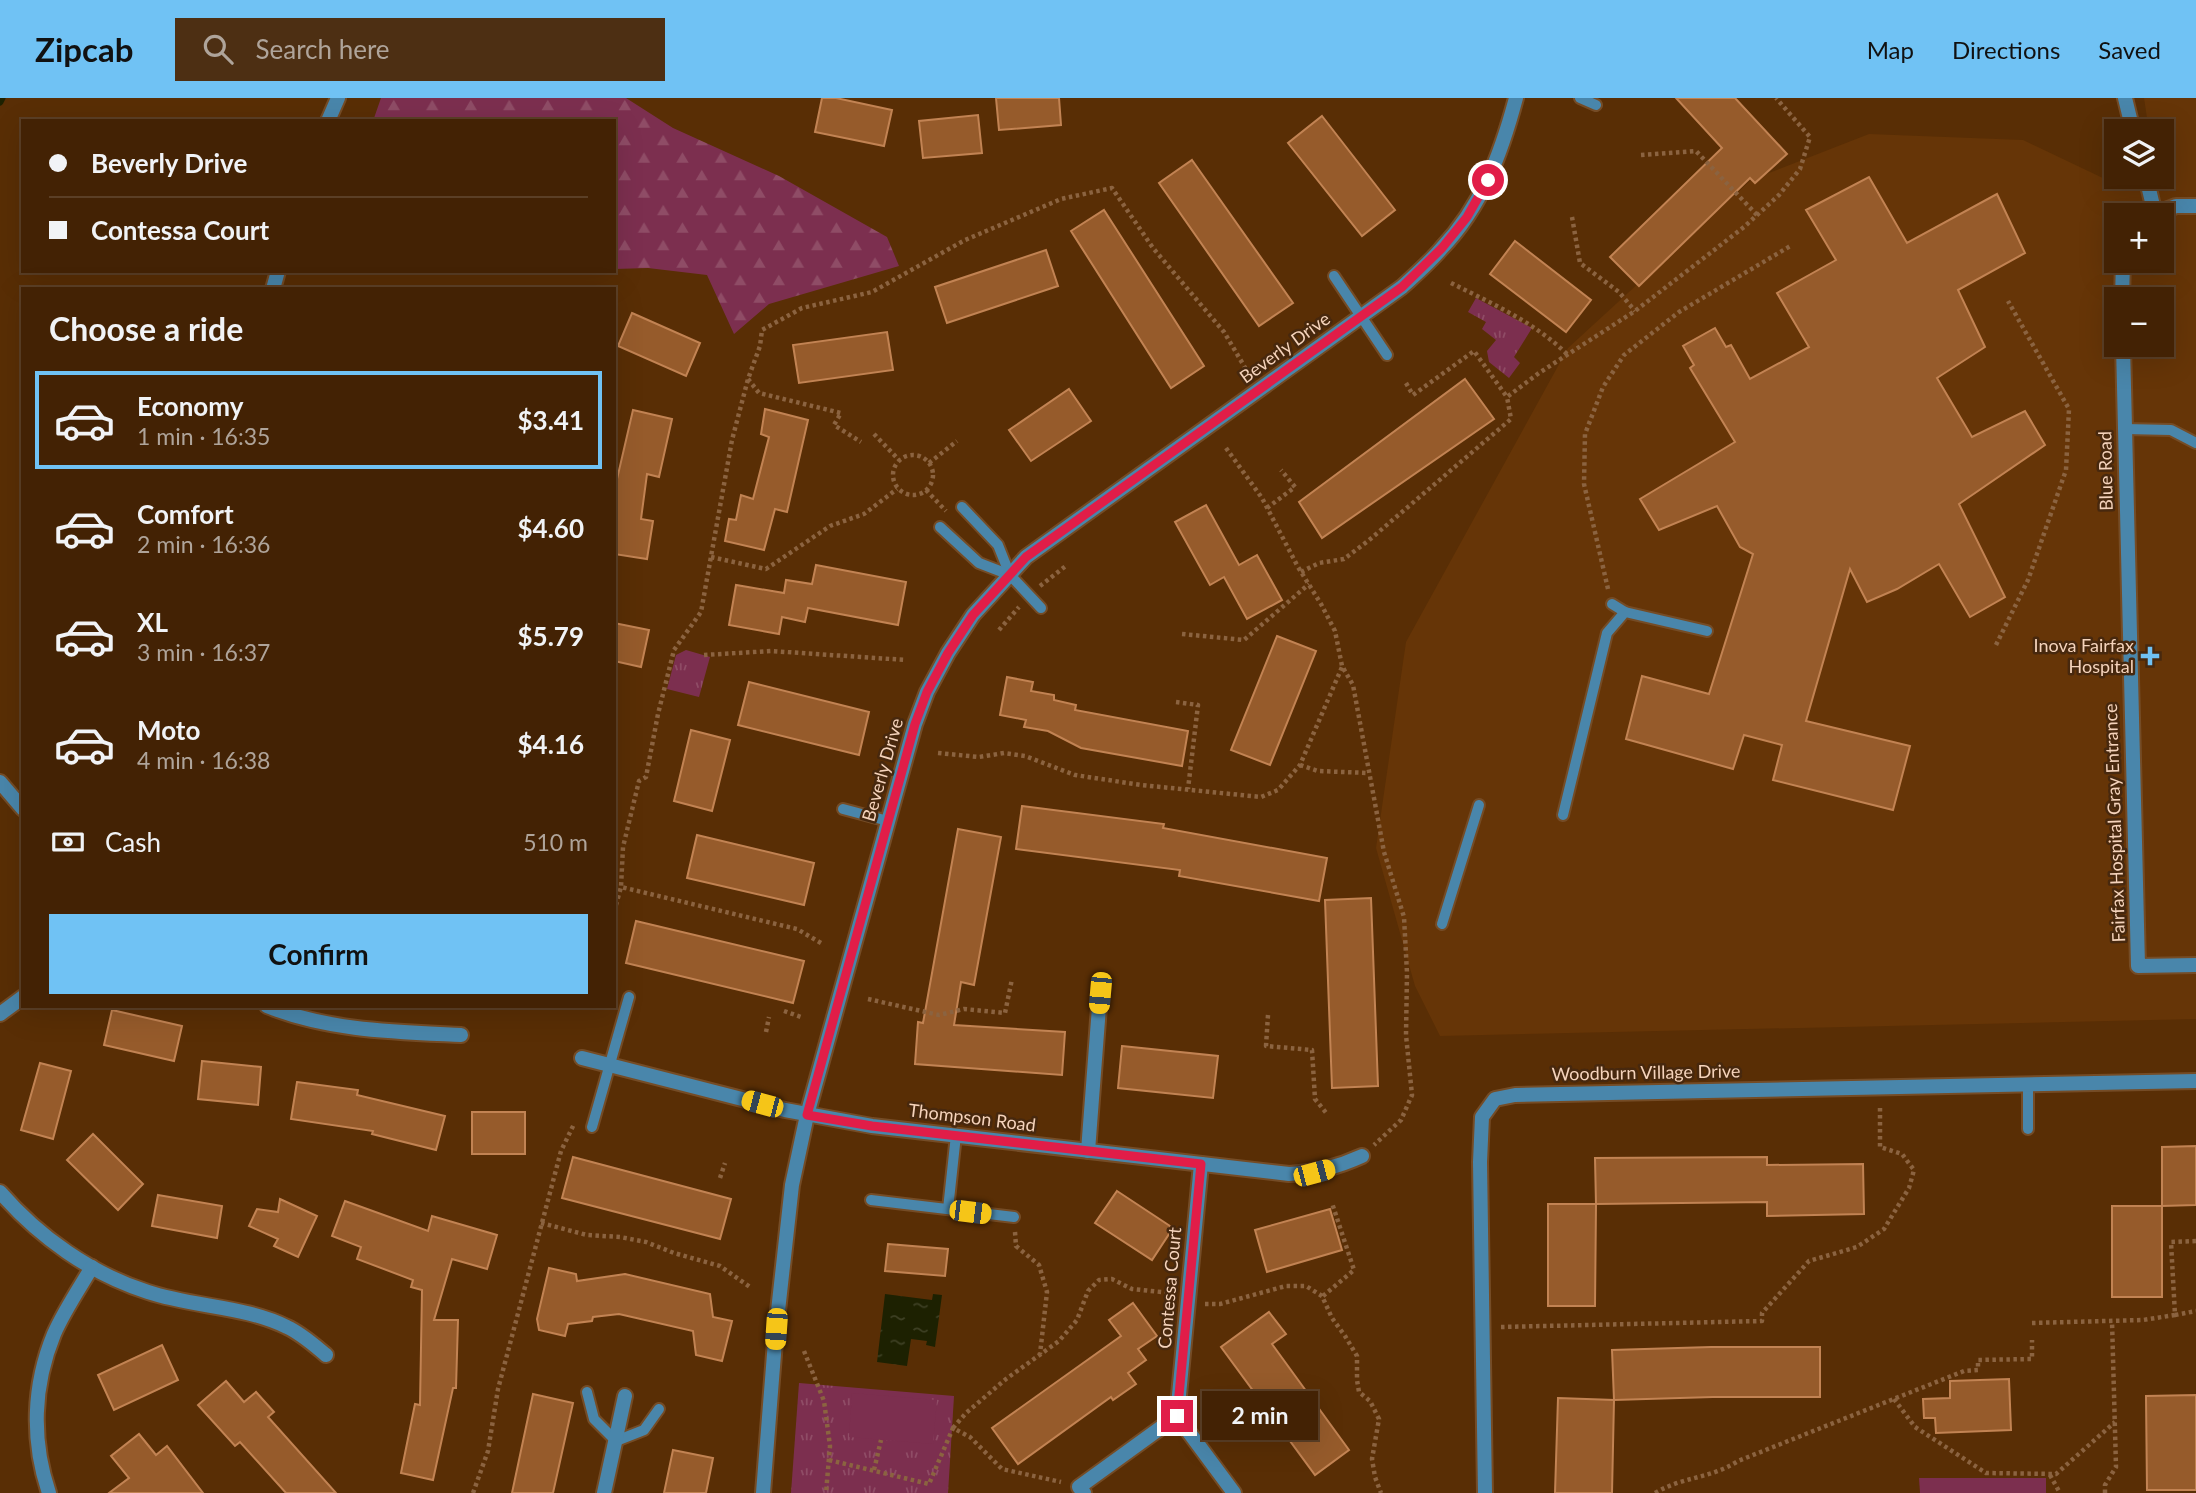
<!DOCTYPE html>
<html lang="en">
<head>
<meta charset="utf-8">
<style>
	:root { --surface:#432204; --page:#4d2f13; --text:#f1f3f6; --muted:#afa49a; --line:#5b3f26; --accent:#70c2f4 }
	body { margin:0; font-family:Lato,sans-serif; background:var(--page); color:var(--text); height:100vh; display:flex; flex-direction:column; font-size:26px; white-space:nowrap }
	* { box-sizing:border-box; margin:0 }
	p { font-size:23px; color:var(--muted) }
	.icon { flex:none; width:38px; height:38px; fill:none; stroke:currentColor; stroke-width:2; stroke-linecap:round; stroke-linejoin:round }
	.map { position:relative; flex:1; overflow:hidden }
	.details { position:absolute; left:21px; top:189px; width:595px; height:721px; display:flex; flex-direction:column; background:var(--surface); border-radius:0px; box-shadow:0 7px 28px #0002,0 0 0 2px var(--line) }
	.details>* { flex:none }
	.top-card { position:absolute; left:21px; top:21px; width:595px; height:154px; border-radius:0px; box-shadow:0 7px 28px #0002,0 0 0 2px var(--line); display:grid; align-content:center; height:154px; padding:0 28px; background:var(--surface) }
	.controls { position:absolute; left:2104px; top:21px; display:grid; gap:14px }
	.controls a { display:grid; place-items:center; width:70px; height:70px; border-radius:0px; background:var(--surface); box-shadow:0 7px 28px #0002,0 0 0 2px var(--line); font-size:35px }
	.end { position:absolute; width:32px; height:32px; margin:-16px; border:9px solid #e11d48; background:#fff; box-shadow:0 0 0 4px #fff }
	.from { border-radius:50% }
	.bubble { position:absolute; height:49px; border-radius:0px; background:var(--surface); box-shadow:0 7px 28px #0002,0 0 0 2px var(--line); font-size:23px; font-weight:700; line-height:49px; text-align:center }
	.car { position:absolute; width:21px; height:42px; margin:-21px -10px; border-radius:9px; box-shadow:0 0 5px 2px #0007; background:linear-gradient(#f5c518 24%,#345 0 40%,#f5c518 0 76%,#345 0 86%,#f5c518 0) }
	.top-card b { display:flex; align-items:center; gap:24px; height:66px; font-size:26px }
	.top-card b+b { border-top:2px solid var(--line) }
	.top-card i { width:18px; height:18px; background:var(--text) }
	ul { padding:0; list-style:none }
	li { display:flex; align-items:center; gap:21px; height:98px; margin:0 14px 10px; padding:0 14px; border:4px solid transparent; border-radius:0px }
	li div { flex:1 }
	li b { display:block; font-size:26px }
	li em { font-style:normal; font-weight:700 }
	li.active { border-color:var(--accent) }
	li>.icon { width:63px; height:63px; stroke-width:1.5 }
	h2 { padding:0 28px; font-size:32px; line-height:84px }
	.pay { display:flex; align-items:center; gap:18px; height:77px; padding:0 28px; font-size:26px }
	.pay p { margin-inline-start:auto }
	.cta { display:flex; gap:14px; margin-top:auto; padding:14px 28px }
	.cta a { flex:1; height:80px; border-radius:0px; background:var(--accent); color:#111; font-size:28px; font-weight:700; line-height:80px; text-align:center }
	header { display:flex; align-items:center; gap:42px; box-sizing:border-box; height:98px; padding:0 35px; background:var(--accent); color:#111 }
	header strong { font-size:33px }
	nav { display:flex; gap:38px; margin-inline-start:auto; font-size:24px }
	.search { width:490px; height:63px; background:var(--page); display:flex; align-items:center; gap:18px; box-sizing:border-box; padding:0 24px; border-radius:0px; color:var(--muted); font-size:26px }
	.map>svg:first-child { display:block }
	.built { fill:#663507; fill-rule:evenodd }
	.forest { fill:url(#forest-firs) }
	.park { fill:url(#park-tufts) }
	.pitch { fill:#7c2f4f }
	.water { fill:url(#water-ripples) }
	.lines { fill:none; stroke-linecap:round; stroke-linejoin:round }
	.stream { stroke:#1d2101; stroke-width:7 }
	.building { fill:#965b2b; stroke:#c28353; stroke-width:2 }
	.lane-casing { stroke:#754c26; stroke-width:14 }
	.street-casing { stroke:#754c26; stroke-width:18 }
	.path { stroke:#8b6340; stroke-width:4.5; stroke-dasharray:3.5 3.5; stroke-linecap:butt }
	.lane { stroke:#4986ab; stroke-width:10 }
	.street { stroke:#4986ab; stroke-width:14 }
	.route { stroke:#e11d48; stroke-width:9 }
	.poi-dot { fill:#70c2f4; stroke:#47280e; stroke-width:2.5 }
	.labels { text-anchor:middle; stroke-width:5; stroke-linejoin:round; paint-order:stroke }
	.street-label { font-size:18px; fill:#f5d3bb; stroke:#47280e }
	.poi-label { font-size:18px; fill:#f5d3bb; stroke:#47280e; text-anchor:end }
</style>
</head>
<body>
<header>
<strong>Zipcab</strong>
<div class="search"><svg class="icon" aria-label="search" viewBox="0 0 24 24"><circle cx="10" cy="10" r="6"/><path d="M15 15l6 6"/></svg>Search here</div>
<nav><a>Map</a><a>Directions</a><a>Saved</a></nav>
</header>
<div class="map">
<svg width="2196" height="1395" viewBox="0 0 2196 1395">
	<defs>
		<pattern id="forest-firs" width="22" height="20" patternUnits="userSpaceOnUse" patternTransform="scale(1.75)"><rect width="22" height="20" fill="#7c2f4f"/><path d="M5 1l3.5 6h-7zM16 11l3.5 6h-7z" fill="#8f4c66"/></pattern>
		<pattern id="park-tufts" width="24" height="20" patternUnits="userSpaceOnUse" patternTransform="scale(1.75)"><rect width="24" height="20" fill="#7c2f4f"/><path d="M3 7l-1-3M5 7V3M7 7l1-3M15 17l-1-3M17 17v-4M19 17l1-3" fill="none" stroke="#8f4c66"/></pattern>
		<pattern id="water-ripples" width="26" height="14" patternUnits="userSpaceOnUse" patternTransform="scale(1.75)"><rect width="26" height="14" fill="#1d2101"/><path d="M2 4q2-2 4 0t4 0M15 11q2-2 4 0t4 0" fill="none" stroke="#3e4024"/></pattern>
	</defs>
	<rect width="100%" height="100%" fill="#592e05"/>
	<!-- built -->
	<path class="built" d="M2144 0H2196V921L1440 938 1415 888 1376 750 1406 544 1568 250 1751 82 1869 36 2023 42 2107 82 2116 74V79H2161V33H2149ZM2116 117H2161V163H2116ZM2116 201H2161V247H2116Z"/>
	<!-- forest -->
	<polygon class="forest" points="381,0 626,0 673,30 779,78 887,139 899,168 769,206 734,236 707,177 648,170 614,171 614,23 373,23"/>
	<!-- park -->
	<g class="park">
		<polygon points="1476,200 1532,230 1514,259 1520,265 1509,280 1489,264 1487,253 1496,242 1482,231 1486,224 1468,214"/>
		<polygon points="686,552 710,559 699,599 667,591 676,557"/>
		<polygon points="799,1285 954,1298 948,1395 791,1395"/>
	</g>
	<!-- pitch -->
	<g class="pitch">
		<polygon points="852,1295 937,1302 933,1346 849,1339"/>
		<polygon points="1919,1380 2046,1380 2046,1395 1920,1395"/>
	</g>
	<!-- water -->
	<polygon class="water" points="885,1196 932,1202 933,1196 942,1197 935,1249 926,1247 927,1243 911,1241 907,1268 877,1264"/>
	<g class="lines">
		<!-- stream -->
		<polyline class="stream" points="0,4 2,0"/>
	</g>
	<!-- building -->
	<g class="building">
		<polygon points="822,0 836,0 892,12 884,48 815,34"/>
		<polygon points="996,0 1059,0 1061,27 999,32"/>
		<polygon points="1676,0 1735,0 1787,56 1755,85 1750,80 1639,188 1610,159 1722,50"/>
		<polygon points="978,17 982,55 923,60 919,23"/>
		<polygon points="1322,18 1395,112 1362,138 1288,45"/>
		<polygon points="1192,62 1293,205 1259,228 1159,85"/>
		<polygon points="1869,79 1907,145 1997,96 2025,155 1958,192 1985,249 1937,280 1972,339 2025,313 2045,347 1959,406 2005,499 1970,519 1939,466 1897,491 1867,504 1850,471 1806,623 1910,648 1893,712 1773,682 1782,647 1744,637 1733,671 1626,641 1642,578 1709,596 1753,456 1740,449 1717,408 1659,432 1640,401 1735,344 1690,270 1694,267 1683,248 1715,230 1726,249 1731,247 1750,281 1809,249 1777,195 1836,162 1806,112"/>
		<polygon points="1104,112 1204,268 1171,290 1071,133"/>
		<polygon points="1515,143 1591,202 1566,234 1490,176"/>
		<polygon points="1046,152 1058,188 947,225 935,189"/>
		<polygon points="632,215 700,245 686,278 618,248"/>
		<polygon points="887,234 893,272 799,285 793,247"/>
		<polygon points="1465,281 1494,321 1322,440 1299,404"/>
		<polygon points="1069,291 1091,323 1031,363 1009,332"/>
		<polygon points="765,311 808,322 787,414 775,411 764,452 725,443 729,421 736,422 741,397 753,401 769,339 761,336"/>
		<polygon points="633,312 672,321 659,379 647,376 641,421 653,423 647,461 614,456 614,394"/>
		<polygon points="1206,407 1239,467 1257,457 1282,502 1247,521 1224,479 1210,487 1175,424"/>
		<polygon points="816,467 906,484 898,527 808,510 805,524 782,519 779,536 729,527 736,487 784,495 786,482 812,486"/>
		<polygon points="614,525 649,532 641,569 614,563"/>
		<polygon points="1277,538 1316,553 1270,667 1231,652"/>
		<polygon points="1007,579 1033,584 1031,593 1054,597 1054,602 1076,607 1075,612 1188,633 1182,668 1081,650 1048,633 1024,629 1026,622 1000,617"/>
		<polygon points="749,584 869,614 859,657 738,627"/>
		<polygon points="691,632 730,642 712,713 674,703"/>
		<polygon points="1022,708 1164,726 1163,730 1327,760 1319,803 1179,778 1180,772 1016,751"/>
		<polygon points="958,731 1001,739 974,887 961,884 954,927 1065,934 1062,977 915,966 918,924 923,925"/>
		<polygon points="697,737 814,765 804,807 687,780"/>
		<polygon points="1371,800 1378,988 1332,990 1325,802"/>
		<polygon points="636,823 804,863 793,905 626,865"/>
		<polygon points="112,912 182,928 174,963 104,947"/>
		<polygon points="1122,948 1218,958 1213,1000 1118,990"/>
		<polygon points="202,963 261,969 258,1007 198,1001"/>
		<polygon points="40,965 71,973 53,1041 21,1032"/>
		<polygon points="297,984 358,992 357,997 445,1018 436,1052 372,1036 373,1033 291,1021"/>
		<rect x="472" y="1014" width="53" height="42"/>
		<polygon points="93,1036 143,1086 118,1112 67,1062"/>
		<polygon points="2196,1048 2196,1107 2162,1108 2162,1049"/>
		<polygon points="573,1059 731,1101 720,1141 562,1100"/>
		<polygon points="1767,1059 1767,1067 1863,1066 1864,1116 1767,1118 1767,1104 1596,1106 1595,1060"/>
		<polygon points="1117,1093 1173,1130 1152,1162 1095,1125"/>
		<polygon points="158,1097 222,1108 217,1140 152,1128"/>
		<polygon points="280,1101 317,1118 298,1159 274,1148 278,1141 249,1128 257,1111 278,1114"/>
		<polygon points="345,1103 428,1133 432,1118 497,1137 487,1171 452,1161 434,1222 458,1222 456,1290 453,1290 433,1382 401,1375 415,1306 420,1307 422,1192 411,1189 413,1182 357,1161 361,1149 332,1138"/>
		<polygon points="1548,1106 1596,1106 1595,1208 1548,1208"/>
		<rect x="2112" y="1108" width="50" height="91"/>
		<polygon points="1330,1111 1342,1152 1267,1174 1255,1132"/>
		<polygon points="888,1146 948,1151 945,1178 885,1173"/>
		<polygon points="549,1170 576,1176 577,1183 625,1176 710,1196 713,1219 732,1223 722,1263 696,1257 693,1233 619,1216 593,1219 592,1223 568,1226 565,1238 539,1232 537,1221"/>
		<polygon points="1133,1205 1157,1238 1138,1251 1146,1262 1128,1275 1136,1286 1113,1302 1111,1299 1018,1366 992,1330 1121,1238 1109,1222"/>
		<polygon points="1269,1214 1286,1236 1272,1246 1349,1352 1315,1377 1221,1249"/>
		<polygon points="162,1247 178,1282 114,1312 98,1277"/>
		<polygon points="1711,1249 1820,1249 1820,1299 1713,1299 1614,1302 1612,1252"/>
		<polygon points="2009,1281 2011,1332 1936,1335 1935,1320 1924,1320 1923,1301 1950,1300 1950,1283"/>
		<polygon points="226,1283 244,1304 256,1294 274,1314 268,1319 336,1395 286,1395 240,1344 235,1348 198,1307"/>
		<polygon points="533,1296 573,1305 553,1395 512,1395"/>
		<polygon points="2196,1297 2196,1392 2147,1392 2146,1298"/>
		<polygon points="1558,1300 1614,1302 1612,1395 1555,1395"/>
		<polygon points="139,1336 156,1357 167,1348 203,1395 109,1395 129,1380 111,1358"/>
		<polygon points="673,1352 713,1360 706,1395 664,1395"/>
	</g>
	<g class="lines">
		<!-- lane casing -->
		<g class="lane-casing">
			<g id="lane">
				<polyline points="1580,0 1596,7"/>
				<polyline points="1334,178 1387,257"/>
				<polyline points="2125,331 2171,332 2196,345"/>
				<polyline points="962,409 998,447 1010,477 1041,510"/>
				<polyline points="940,429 979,465 1010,477"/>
				<polyline points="1612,506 1625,514"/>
				<polyline points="843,711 888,723"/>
				<polyline points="1563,717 1607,535 1625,514 1707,533"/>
				<polyline points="1442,826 1479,707"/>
				<polyline points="592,1029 629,899"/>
				<polyline points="2028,1031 2028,986"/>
				<polyline points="871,1102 1014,1119"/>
				<polyline points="948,1111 956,1037"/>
				<polyline points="587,1294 594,1321 616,1343 644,1332 659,1311"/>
			</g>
		</g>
		<!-- street casing -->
		<g class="street-casing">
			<g id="street">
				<polyline points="2125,0 2133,33"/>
				<polyline points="328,23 338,0"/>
				<polyline points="2146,79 2155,116"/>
				<polyline points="2153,117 2176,108 2196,108"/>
				<polyline points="273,191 278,173"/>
				<polyline points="2122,201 2123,163"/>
				<polyline points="2123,247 2138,868 2196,867"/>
				<polyline points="0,684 23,711"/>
				<path d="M267 908C328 933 397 934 461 937"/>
				<polyline points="0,916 23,899"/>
				<path d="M582 960 785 1012 872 1028 1289 1076C1316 1075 1338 1069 1362 1058"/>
				<polyline points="1088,1053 1100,896"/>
				<polyline points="1201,1066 1177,1318 1234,1395"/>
				<path d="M0 1094C39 1139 91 1176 148 1194 193 1209 245 1208 287 1229 302 1236 314 1247 326 1257"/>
				<path d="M49 1395C31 1342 33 1287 54 1236 64 1213 79 1191 92 1169"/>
				<polyline points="604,1395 625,1298"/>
				<path d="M763 1395 776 1231 792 1087 807 1017 915 626 927 594 948 555 973 517 1026 459 1402 189C1415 177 1429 165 1441 151 1482 108 1501 56 1516 0"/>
				<polyline points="1084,1395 1079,1389 1177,1318"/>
				<polyline points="1485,1395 1480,1064 1482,1019 1495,1001 1515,997 2196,983"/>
			</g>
		</g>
		<!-- path -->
		<g class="path">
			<polyline points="1641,57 1696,53 1757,117"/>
			<polyline points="1572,119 1580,165 1619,194 1635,213"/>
			<path d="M1451 185C1491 205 1534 224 1567 256"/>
			<polyline points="748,281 759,295 841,315 834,327 861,344"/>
			<polyline points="1406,285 1413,297 1474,253 1507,299"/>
			<polyline points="874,336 899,362"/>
			<polyline points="1226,350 1262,400 1298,469 1321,506 1335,533 1342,568 1353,587 1384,754 1404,819 1407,875 1406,937 1412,997 1401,1022 1374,1047"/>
			<circle cx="913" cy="377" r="20"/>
			<polyline points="929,365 957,343"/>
			<polyline points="926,392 946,413"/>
			<polyline points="1267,410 1295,389 1281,372"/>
			<polyline points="711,459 766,471 830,428 864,416 897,391"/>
			<polyline points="1301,474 1319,465 1344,461 1368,443 1511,321 1507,299 1539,275 1635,213 1744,129 1779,97 1800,71 1810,39 1776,0"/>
			<polyline points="1040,488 1067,467"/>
			<polyline points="1608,491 1584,386 1585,336 1603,289 1624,257 1679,214 1792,147"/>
			<polyline points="999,532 1019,509"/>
			<polyline points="1182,536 1244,542 1309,486"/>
			<polyline points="1996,547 2028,482 2066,372 2069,311 2008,203"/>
			<polyline points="704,557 771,553 906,562"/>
			<polyline points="1176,604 1198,607 1188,691"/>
			<polyline points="938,655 979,659 1004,655 1025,658 1075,677 1141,687 1261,699 1278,692 1300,667 1342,569"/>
			<polyline points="1300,667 1318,673 1368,675"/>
			<polyline points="614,814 621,789"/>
			<polyline points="821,845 797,831 621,789 623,749 639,683 646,679 658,616 674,552 701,514 732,342 748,281 760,248 762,232 802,210 872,194 965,142 1061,101 1112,90 1153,150 1224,234 1250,278"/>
			<polyline points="868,901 939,917 964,911 1005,915 1012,881"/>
			<polyline points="784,913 801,919"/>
			<polyline points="1268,917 1266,948 1312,952 1315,1001 1327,1016"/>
			<polyline points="766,934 769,919"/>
			<polyline points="720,1080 725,1065"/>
			<polyline points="541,1125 587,1137 620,1139 646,1144 674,1155 720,1168 750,1189"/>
			<polyline points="1015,1134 1016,1148 1039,1167 1047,1194 1040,1256"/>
			<polyline points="1323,1198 1354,1172 1332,1105"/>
			<polyline points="1205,1206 1220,1206 1286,1188 1306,1188 1322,1198 1332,1220 1345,1238 1357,1258 1357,1282 1359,1294 1370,1303 1379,1321 1372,1361 1375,1379 1381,1395"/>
			<polyline points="2175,1217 2196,1213"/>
			<polyline points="2032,1225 2143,1222 2175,1217 2171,1144 2196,1143"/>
			<polyline points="1501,1229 1762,1223 1762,1215 1809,1163 1857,1149 1884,1131 1909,1090 1914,1072 1902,1056 1880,1049 1880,1008"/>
			<polyline points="804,1253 824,1303 830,1348 826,1395"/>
			<polyline points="1894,1301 1915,1329 1986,1375 2056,1376 2115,1324"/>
			<polyline points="953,1330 966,1315 1006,1281 1059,1243 1077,1222 1088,1193 1099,1182 1112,1181 1132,1191 1171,1195"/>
			<polyline points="829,1362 929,1386 953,1330 970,1339 1002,1371 1061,1384"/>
			<polyline points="874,1372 881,1342"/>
			<polyline points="2050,1377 2060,1395"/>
			<polyline points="473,1395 488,1353 498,1291 561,1053 574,1026"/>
			<path d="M1655 1395C1684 1378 1710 1381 1738 1363L1964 1273 1978 1272V1262L2032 1261V1242"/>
			<polyline points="2105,1395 2105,1387 2116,1369 2112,1223"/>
		</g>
		<!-- lane -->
		<use href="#lane" class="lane"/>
		<!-- street -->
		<use href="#street" class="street"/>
	</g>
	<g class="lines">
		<!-- route -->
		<polyline class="route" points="1177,1318 1201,1066 872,1028 807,1017 915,626 927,594 948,555 973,517 1026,459 1402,189 1442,150 1467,119 1488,82"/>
	</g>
	<!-- markers -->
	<path class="poi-dot" d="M2146.5 547.5h7v7h7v7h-7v7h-7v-7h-7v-7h7z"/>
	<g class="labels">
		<!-- street labels -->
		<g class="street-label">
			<text transform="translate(1285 250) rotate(-36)" y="6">Beverly Drive</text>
			<text transform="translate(2106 373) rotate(-91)" y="6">Blue Road</text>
			<text transform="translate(883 672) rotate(-74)" y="6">Beverly Drive</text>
			<text transform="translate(2115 725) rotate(-92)" y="6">Fairfax Hospital Gray Entrance</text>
			<text transform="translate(1646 975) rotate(-1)" y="6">Woodburn Village Drive</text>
			<text transform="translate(972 1020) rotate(7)" y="6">Thompson Road</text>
			<text transform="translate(1170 1190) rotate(-85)" y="6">Contessa Court</text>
		</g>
		<!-- poi labels -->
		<g class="poi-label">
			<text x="2134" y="554">Inova Fairfax<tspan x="2134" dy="21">Hospital</tspan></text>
		</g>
	</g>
</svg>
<div class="controls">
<a><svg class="icon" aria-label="layers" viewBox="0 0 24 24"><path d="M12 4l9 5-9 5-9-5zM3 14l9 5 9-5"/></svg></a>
<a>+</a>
<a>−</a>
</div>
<i class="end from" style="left:1488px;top:82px"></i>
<i class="end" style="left:1177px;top:1318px"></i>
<div class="bubble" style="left:1202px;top:1293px;width:116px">2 min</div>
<i class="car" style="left:1100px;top:895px;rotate:185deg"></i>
<i class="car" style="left:762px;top:1006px;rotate:285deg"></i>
<i class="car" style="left:1314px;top:1075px;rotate:75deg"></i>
<i class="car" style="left:970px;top:1114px;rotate:97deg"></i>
<i class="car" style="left:776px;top:1231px;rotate:184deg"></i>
<div class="top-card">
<b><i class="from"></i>Beverly Drive</b>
<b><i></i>Contessa Court</b>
</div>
<section class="details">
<h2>Choose a ride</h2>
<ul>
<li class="active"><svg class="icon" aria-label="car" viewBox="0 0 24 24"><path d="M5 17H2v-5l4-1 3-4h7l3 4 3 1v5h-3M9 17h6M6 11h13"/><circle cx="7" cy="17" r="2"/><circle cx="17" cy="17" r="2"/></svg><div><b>Economy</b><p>1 min · 16:35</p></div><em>$3.41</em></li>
<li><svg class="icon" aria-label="car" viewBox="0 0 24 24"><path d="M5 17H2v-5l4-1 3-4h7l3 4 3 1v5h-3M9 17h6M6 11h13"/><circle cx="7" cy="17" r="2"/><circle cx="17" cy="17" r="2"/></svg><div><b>Comfort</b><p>2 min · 16:36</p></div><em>$4.60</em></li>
<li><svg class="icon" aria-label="car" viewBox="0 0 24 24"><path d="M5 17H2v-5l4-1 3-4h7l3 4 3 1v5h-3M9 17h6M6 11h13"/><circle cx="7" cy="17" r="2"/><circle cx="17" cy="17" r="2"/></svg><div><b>XL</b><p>3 min · 16:37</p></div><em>$5.79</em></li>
<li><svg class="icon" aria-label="car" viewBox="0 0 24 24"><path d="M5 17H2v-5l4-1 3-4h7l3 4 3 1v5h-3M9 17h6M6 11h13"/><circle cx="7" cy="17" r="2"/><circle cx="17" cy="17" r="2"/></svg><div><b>Moto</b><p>4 min · 16:38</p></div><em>$4.16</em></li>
</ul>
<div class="pay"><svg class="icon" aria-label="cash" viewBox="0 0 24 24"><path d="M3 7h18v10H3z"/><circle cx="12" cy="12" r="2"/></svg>Cash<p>510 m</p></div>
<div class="cta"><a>Confirm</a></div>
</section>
</div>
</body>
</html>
